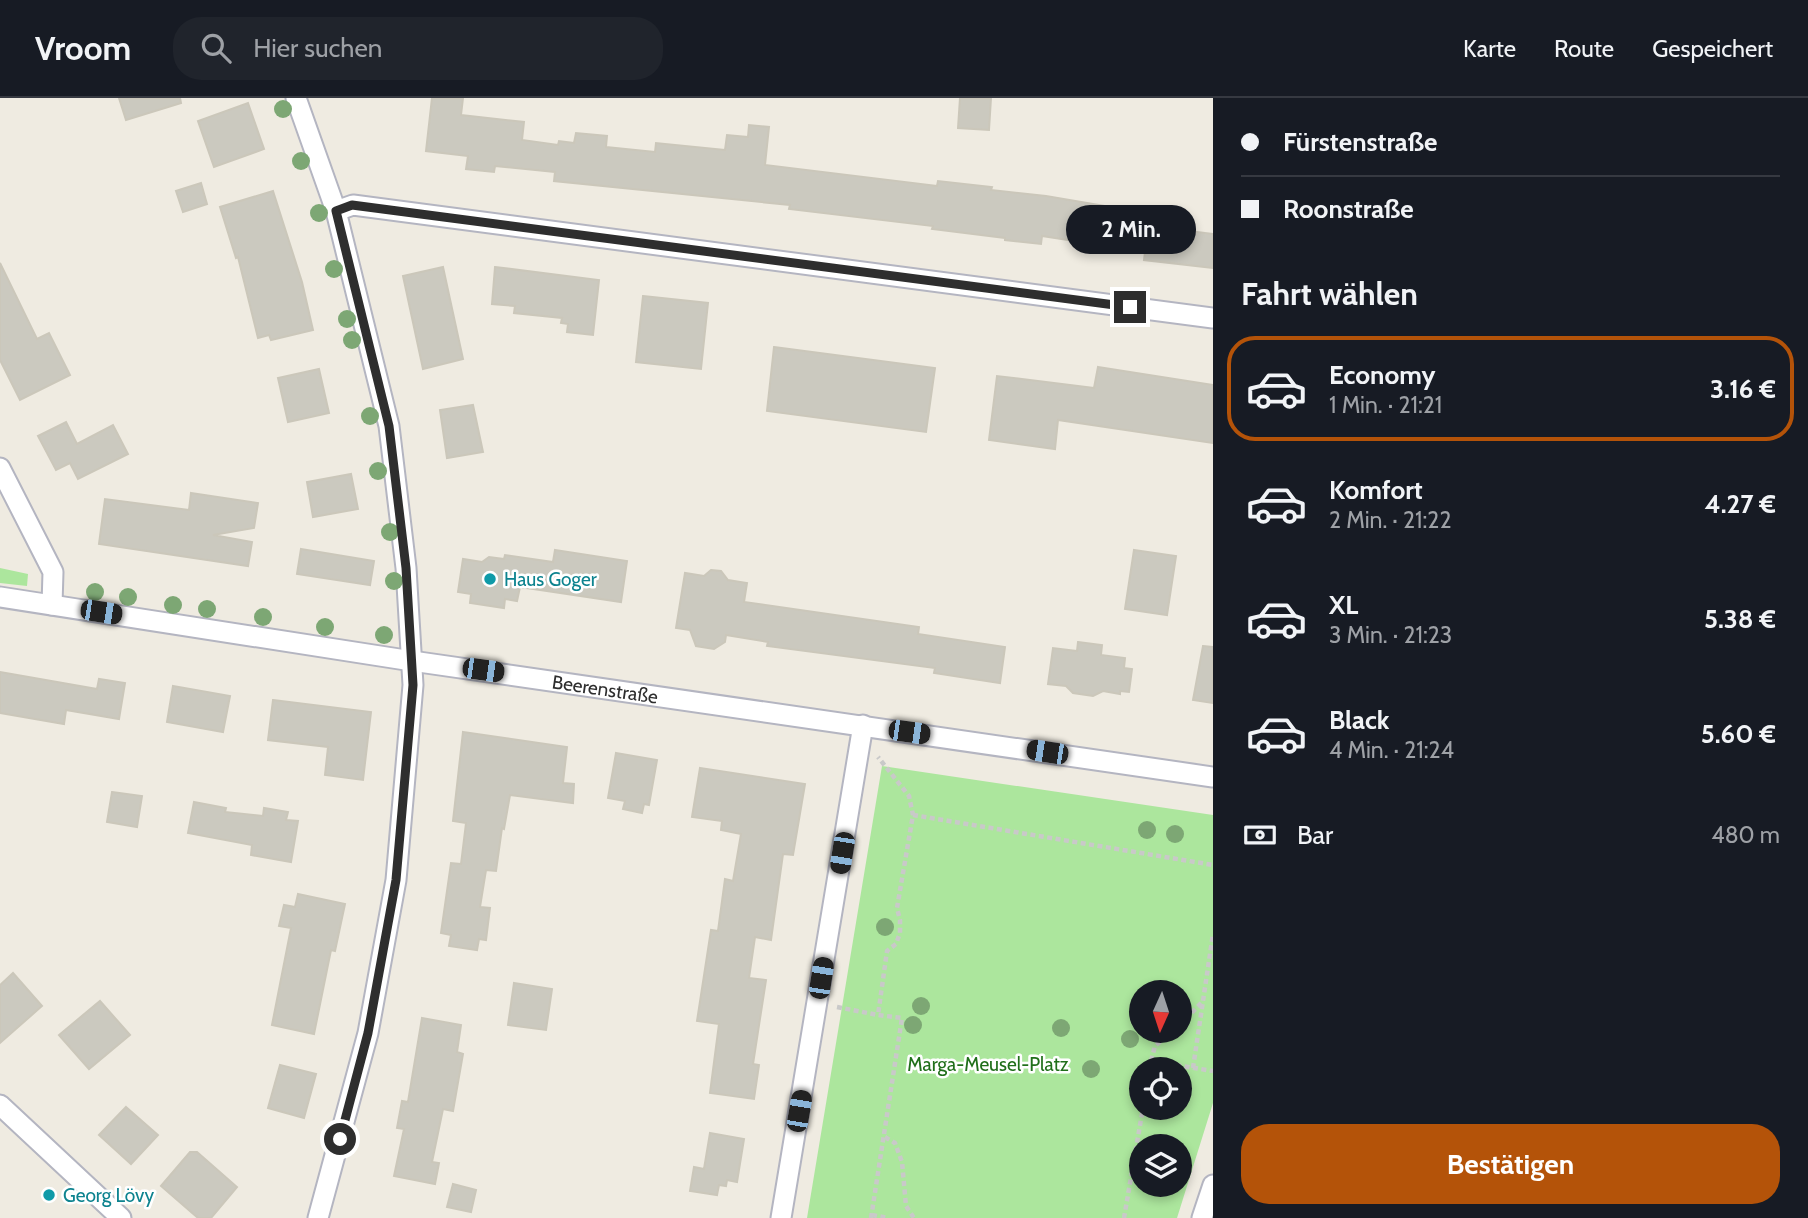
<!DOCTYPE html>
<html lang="de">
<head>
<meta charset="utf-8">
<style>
	:root { --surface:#171b24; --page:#20242c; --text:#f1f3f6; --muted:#9ea1a6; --line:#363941; --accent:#b45309 }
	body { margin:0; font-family:Cabin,sans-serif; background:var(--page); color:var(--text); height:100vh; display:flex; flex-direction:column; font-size:26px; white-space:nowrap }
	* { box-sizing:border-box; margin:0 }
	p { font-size:23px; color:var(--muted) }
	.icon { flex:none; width:38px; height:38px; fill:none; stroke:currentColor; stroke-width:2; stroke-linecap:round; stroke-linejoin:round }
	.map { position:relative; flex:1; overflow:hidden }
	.sheet { display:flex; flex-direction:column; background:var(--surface); width:595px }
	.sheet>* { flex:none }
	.banner { display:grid; align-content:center; height:154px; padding:0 28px; background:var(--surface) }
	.needle { width:46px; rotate:183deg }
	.tools { position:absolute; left:1129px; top:882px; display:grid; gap:14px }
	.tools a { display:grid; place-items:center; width:63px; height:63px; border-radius:50%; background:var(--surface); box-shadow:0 4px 10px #0003; font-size:35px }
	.end { position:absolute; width:32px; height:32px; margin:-16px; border:9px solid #2e2e2e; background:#fff; box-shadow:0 0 0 4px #fff }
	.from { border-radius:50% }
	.bubble { position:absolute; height:49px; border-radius:24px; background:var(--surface); box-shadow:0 4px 10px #0003; font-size:23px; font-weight:800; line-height:49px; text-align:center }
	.car { position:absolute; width:21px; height:42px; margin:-21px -10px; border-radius:9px; box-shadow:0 0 5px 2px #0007; background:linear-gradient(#222 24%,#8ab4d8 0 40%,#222 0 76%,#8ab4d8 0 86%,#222 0) }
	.banner b { display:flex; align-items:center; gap:24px; height:66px; font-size:26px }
	.banner b+b { border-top:2px solid var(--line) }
	.banner i { width:18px; height:18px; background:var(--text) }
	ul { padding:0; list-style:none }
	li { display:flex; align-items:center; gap:21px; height:105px; margin:0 14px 10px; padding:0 14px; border:4px solid transparent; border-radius:28px }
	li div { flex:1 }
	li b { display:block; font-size:26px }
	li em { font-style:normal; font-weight:800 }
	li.active { border-color:var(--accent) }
	li>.icon { width:63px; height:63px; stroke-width:1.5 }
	h2 { padding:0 28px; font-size:32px; line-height:84px }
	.pay { display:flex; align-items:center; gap:18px; height:77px; padding:0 28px; font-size:26px }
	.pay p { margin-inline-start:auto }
	.button { display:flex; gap:14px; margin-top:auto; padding:14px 28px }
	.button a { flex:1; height:80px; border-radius:28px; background:var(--accent); color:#fff; font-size:28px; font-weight:800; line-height:80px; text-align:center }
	header { display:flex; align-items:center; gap:42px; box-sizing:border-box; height:98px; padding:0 35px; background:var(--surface); border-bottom:2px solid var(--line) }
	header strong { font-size:33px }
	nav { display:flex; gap:38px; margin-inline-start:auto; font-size:24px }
	.search { width:490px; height:63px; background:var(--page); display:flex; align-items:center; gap:18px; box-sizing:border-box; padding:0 24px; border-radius:28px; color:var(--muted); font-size:26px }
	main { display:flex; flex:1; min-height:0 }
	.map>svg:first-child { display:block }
	.green { fill:#ace69d; fill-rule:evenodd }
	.building { fill:#cbc9bf; stroke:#cbc7ba; stroke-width:2 }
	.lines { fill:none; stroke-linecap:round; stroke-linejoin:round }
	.minor-casing { stroke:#b4b5c1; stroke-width:23 }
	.path { stroke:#c9c9c9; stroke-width:4.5; stroke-dasharray:5 3.5; stroke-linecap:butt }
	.minor { stroke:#fff; stroke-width:19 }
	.tree { fill:#7da774 }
	.route { stroke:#2e2e2e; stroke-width:9 }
	.culture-dot { fill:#0f9aa8; stroke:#fff; stroke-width:2.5 }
	.labels { text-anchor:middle; stroke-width:5; stroke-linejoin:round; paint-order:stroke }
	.culture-label { font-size:19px; fill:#0d838f; stroke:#fff; text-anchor:start }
	.street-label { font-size:19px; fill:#2e2e2e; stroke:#fff }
	.park-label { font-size:19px; fill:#206f1a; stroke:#fff }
</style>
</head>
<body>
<header>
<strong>Vroom</strong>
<div class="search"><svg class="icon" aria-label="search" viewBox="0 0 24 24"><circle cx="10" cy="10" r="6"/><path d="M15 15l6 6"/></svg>Hier suchen</div>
<nav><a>Karte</a><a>Route</a><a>Gespeichert</a></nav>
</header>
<main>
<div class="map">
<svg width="1213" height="1120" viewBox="0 0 1213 1120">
	<rect width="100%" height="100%" fill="#efebe1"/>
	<!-- green -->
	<g class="green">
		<polygon points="0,470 28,476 27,488 0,485"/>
		<path d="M882 668 1213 717V1005L1177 1120H807ZM1141 894H1180V933H1141ZM1141 971H1180V1010H1141ZM1141 1048H1180V1087H1141Z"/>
	</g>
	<!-- building -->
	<g class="building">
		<polygon points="119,0 180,0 181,5 126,22"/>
		<polygon points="432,0 463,0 461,17 524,24 522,42 558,47 559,43 574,45 576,35 607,38 606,49 655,54 656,45 725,52 727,37 748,39 749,27 769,29 765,67 937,88 938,83 992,89 991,92 1046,98 1123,111 1122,118 1182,125 1181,132 1213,136 1213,170 1144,162 1145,154 1042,138 1041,146 1005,142 1005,140 932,131 933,128 789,111 790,107 554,83 555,74 495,68 494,74 466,71 468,58 426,53"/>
		<polygon points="960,0 991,0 989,32 958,30"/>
		<polygon points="248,5 264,51 214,69 198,23"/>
		<polygon points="201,85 207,106 183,114 176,93"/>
		<polygon points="273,93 302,184 313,232 271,242 269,237 258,240 238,159 236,160 220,109"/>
		<polygon points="0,165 37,241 49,235 70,277 20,302 0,262"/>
		<polygon points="443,169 463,261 423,271 403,178"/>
		<polygon points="495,169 599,182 593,237 567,234 568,226 561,225 562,220 514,215 515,208 492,206"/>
		<polygon points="643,198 708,205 701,271 636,264"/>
		<polygon points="774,249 935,270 926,334 767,313"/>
		<polygon points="1098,269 1213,287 1213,345 1058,322 1055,351 989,342 997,278 1094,290"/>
		<polygon points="319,271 329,315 288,324 278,280"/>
		<polygon points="473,307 483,354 447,360 440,312"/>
		<polygon points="66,324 77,346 113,327 128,356 78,381 70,365 56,372 38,338"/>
		<polygon points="351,376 358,411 313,419 307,384"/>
		<polygon points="191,395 258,405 254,430 213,437 252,444 248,468 99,446 105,401 189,412"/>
		<polygon points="301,451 374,463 370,487 297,476"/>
		<polygon points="555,452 627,463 621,504 520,489 517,503 505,501 504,510 470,505 471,496 458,494 463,461 482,464 489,459 504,461 505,457 553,464"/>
		<polygon points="1134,452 1176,458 1167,517 1125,511"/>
		<polygon points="711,472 721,473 728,482 747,485 744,504 919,529 918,536 1005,549 1000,585 934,575 935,570 767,548 768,544 726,537 725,544 714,551 696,548 690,532 676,530 685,475 704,478"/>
		<polygon points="1078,544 1102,547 1101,557 1125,560 1124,570 1132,571 1129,594 1120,593 1120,596 1103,593 1093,598 1073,595 1066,588 1048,586 1053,550 1077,553"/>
		<polygon points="1203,548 1213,549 1213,605 1193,602"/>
		<polygon points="0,574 97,591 99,581 125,585 119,621 66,612 64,626 0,615"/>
		<polygon points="173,588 230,598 223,634 167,624"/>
		<polygon points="273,602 371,614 363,682 325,677 328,649 268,642"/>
		<polygon points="463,634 567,649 563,685 574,686 573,705 510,697 504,731 502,730 496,773 486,772 480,809 490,810 486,842 479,841 477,852 449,848 451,837 441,835 451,765 461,766 466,725 453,723"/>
		<polygon points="616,655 657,662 649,707 644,706 642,715 623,711 625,703 608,700"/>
		<polygon points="700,670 805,686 793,757 783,756 771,842 755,839 749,880 766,882 753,966 759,967 754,1001 710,995 719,926 697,923 711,832 718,833 725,781 733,783 741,736 721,732 722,723 692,719"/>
		<polygon points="112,694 142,698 137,729 107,724"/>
		<polygon points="194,704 226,710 225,714 263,718 264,710 288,714 286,722 298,723 291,764 251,757 252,747 188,735"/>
		<polygon points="298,796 345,806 335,853 331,852 314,936 272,927 291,830 279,828 284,807 295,809"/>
		<polygon points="13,875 42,908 0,945 0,887"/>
		<polygon points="514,885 552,891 546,932 508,927"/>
		<polygon points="100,903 130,937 89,971 59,937"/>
		<polygon points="422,920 461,927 457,954 463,956 453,1013 443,1011 432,1064 439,1065 435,1086 394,1078 404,1031 397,1030 402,1003 408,1004"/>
		<polygon points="280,967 316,976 304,1020 268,1010"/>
		<polygon points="126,1009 158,1037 131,1066 99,1037"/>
		<polygon points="710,1035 744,1041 737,1084 727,1082 726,1088 719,1087 717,1097 690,1093 694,1069 704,1071"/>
		<polygon points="190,1054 197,1054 237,1089 211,1120 198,1120 161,1088"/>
		<polygon points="453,1086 476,1092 471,1114 447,1109"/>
	</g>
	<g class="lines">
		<!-- minor casing -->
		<g class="minor-casing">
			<g id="minor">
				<polyline points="296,0 336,113 389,328 406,470 413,587 396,782 368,935 318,1120"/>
				<polyline points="336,113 353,107 1213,220"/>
				<polyline points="0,370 53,474 52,507"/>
				<path id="s1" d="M0 499 412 563 1213 679"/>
				<polyline points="0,1007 121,1120"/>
				<polyline points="781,1120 863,627"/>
				<polyline points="1202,1120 1213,1087"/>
			</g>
		</g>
		<!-- path -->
		<g class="path">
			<polyline points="913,717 1213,767"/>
			<polyline points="837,909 878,917"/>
			<polyline points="1180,927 1203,903"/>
			<polyline points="1151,963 1213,973"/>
			<polyline points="1193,970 1213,836"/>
			<polyline points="1149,971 1155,948 1173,933"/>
			<polyline points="885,1039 895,1045 902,1064 906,1108 914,1120"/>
			<polyline points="872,1117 888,1120"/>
			<polyline points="871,1120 902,920 878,917 887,853 896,846 900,835 900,822 897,810 913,717 909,698 878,659"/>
			<polyline points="1124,1120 1143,1010"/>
		</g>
		<!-- minor -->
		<use href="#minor" class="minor"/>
	</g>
	<!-- trees -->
	<g class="tree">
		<circle cx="283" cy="11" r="9"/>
		<circle cx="301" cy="63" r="9"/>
		<circle cx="319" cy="115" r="9"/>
		<circle cx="334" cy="171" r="9"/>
		<circle cx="347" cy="221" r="9"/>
		<circle cx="352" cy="242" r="9"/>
		<circle cx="370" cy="318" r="9"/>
		<circle cx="378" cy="373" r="9"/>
		<circle cx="390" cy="434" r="9"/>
		<circle cx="394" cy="483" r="9"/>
		<circle cx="95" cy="494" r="9"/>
		<circle cx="128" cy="499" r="9"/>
		<circle cx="173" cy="507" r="9"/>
		<circle cx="207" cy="511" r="9"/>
		<circle cx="263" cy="519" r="9"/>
		<circle cx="325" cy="529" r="9"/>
		<circle cx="384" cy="537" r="9"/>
		<circle cx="1147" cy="732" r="9"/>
		<circle cx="1175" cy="736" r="9"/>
		<circle cx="885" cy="829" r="9"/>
		<circle cx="921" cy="908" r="9"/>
		<circle cx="913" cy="927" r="9"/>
		<circle cx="1061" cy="930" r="9"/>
		<circle cx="1130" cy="941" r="9"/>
		<circle cx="1091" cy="971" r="9"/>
	</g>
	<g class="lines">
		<!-- route -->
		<polyline class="route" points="340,1041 368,935 396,782 413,587 406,470 389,328 336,113 352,107 1130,209"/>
	</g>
	<!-- markers -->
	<g class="culture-dot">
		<circle cx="490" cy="481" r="7"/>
		<circle cx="49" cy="1097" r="7"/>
	</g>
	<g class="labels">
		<!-- culture labels -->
		<g class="culture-label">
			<text x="504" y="488">Haus Goger</text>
			<text x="63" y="1104">Georg Lövy</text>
		</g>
		<!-- street labels -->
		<g class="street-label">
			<text dy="7" stroke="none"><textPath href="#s1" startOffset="612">Beerenstraße</textPath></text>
		</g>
		<!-- park labels -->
		<g class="park-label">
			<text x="988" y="973">Marga-Meusel-Platz</text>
		</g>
	</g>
</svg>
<div class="tools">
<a><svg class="needle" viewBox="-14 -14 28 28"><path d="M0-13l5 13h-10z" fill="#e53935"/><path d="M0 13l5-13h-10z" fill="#9ea1a6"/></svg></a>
<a><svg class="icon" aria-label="locate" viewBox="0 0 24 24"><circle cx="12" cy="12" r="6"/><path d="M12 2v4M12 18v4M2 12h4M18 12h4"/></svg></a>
<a><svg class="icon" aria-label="layers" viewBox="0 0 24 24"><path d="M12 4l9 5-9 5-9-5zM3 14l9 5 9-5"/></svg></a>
</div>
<i class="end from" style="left:340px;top:1041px"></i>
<i class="end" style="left:1130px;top:209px"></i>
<div class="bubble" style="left:1066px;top:107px;width:130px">2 Min.</div>
<i class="car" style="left:101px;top:514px;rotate:99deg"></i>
<i class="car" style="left:483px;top:572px;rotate:98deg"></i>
<i class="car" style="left:909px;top:634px;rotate:98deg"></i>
<i class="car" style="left:1047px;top:654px;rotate:279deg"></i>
<i class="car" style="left:842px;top:755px;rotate:189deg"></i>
<i class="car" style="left:821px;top:880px;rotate:9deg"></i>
<i class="car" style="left:799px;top:1013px;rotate:10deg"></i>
</div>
<section class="sheet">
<div class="banner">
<b><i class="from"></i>Fürstenstraße</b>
<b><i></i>Roonstraße</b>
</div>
<h2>Fahrt wählen</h2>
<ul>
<li class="active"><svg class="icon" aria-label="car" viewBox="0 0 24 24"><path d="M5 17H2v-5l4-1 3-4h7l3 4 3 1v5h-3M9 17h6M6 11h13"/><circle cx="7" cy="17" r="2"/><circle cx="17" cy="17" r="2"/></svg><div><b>Economy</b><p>1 Min. · 21:21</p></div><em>3.16 €</em></li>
<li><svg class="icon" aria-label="car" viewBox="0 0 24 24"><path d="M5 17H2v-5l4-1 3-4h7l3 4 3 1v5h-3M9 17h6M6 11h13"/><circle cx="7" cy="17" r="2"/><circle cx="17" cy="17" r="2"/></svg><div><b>Komfort</b><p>2 Min. · 21:22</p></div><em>4.27 €</em></li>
<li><svg class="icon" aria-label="car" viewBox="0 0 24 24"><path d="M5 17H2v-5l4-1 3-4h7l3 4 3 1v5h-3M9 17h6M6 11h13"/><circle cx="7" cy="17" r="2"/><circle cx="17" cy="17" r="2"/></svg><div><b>XL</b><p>3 Min. · 21:23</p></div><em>5.38 €</em></li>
<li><svg class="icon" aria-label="car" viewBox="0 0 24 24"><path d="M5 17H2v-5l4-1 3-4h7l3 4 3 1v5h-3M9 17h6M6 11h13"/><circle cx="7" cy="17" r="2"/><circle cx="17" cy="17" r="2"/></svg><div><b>Black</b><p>4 Min. · 21:24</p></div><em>5.60 €</em></li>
</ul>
<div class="pay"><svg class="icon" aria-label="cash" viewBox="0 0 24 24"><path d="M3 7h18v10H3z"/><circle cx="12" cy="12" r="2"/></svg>Bar<p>480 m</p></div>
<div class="button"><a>Bestätigen</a></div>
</section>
</main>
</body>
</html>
